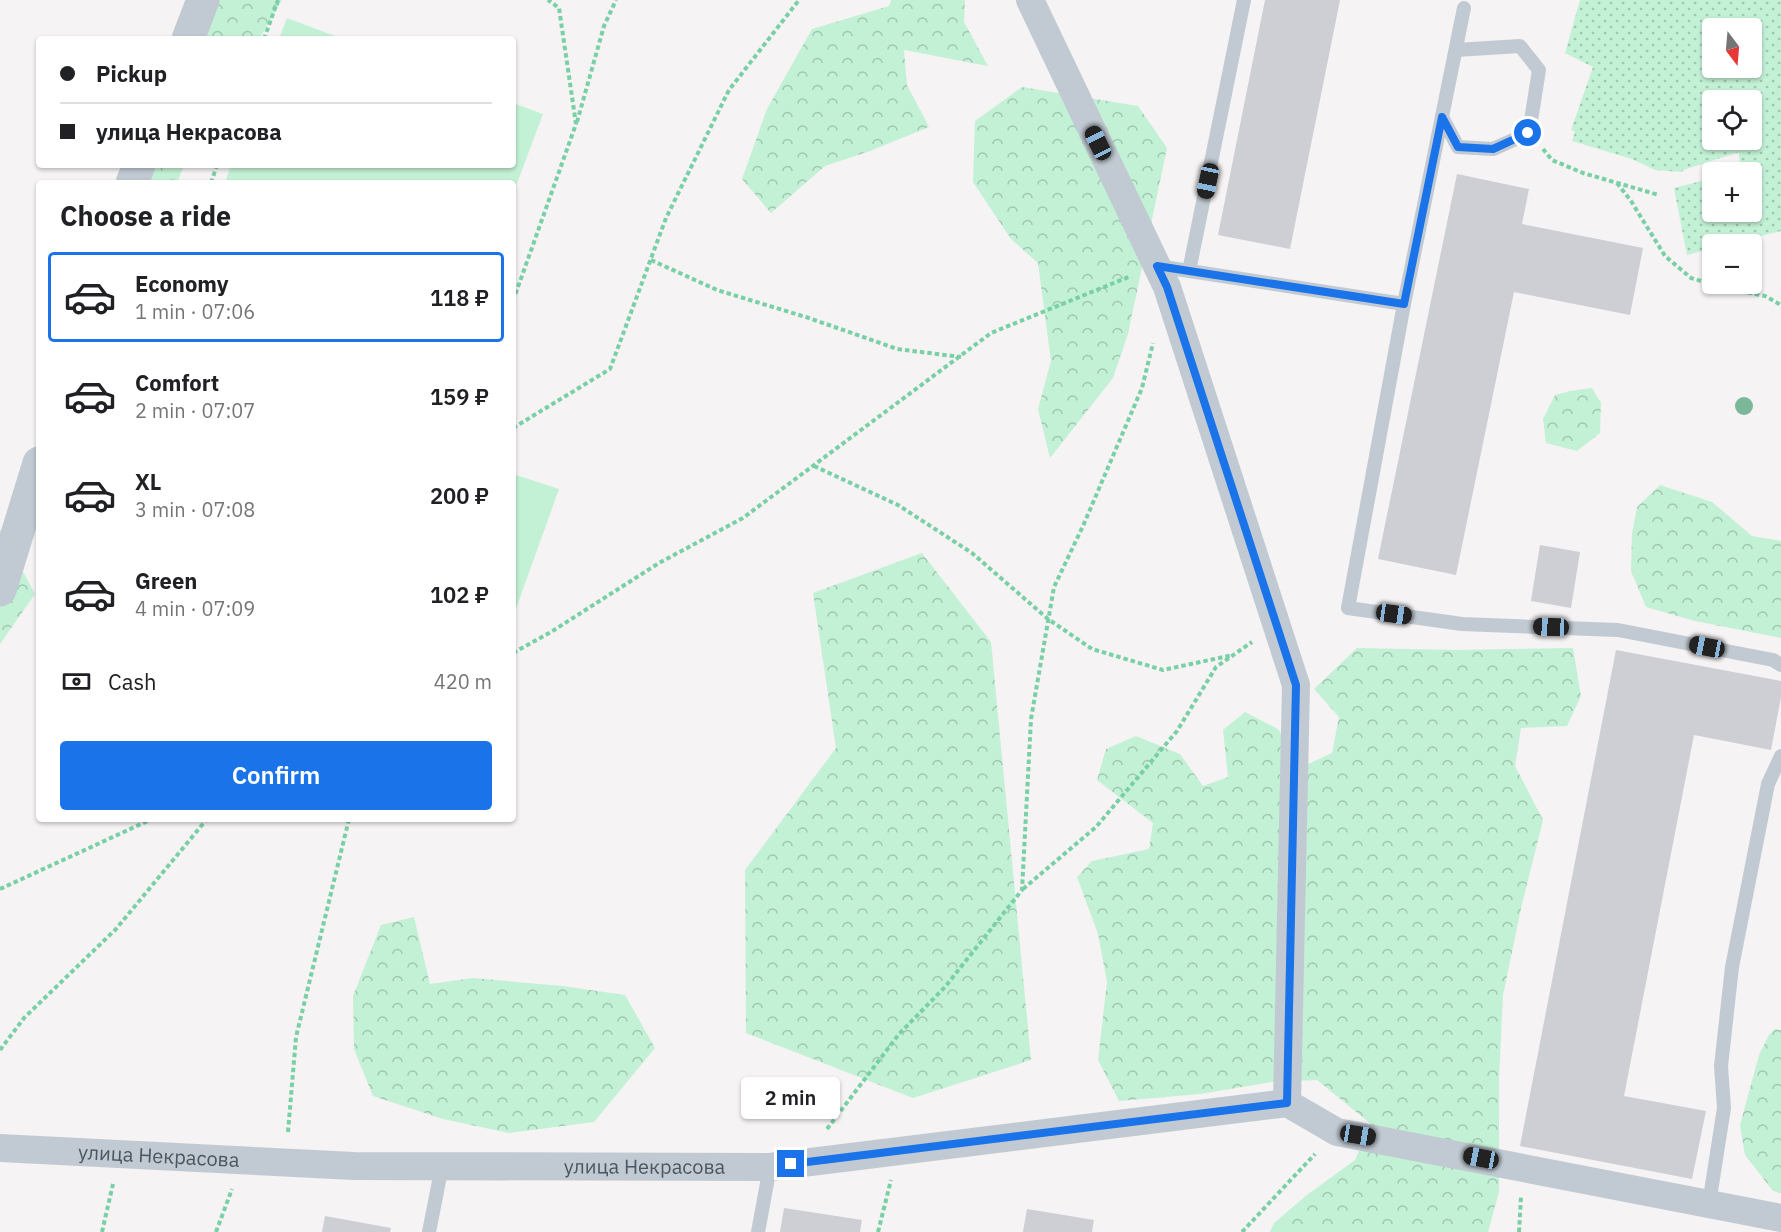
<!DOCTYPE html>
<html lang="en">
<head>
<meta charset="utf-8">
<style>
	:root { --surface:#fff; --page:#f6f6f6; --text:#202124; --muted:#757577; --line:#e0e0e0; --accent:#1a73e8 }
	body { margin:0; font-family:"IBM Plex Sans",sans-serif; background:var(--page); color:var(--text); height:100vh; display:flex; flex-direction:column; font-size:22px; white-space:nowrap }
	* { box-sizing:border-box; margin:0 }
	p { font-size:20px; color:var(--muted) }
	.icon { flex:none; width:33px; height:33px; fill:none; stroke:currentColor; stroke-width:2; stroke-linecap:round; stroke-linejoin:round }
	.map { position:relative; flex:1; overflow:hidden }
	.panel { position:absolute; left:36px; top:180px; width:480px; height:642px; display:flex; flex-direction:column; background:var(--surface); border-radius:6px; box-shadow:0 2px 4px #0004 }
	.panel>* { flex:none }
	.guide { position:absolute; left:36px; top:36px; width:480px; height:132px; border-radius:6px; box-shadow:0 2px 4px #0004; display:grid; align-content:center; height:132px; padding:0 24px; background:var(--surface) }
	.needle { width:39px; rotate:164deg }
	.tools { position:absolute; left:1702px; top:18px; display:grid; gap:12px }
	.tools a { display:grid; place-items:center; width:60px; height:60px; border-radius:6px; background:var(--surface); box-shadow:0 2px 4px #0004; font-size:30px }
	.end { position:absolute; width:27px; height:27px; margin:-14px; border:8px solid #1a73e8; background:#fff; box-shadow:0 0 0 3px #fff }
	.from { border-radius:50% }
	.bubble { position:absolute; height:42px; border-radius:6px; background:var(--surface); box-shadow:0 2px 4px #0004; font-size:20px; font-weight:600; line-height:42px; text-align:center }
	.car { position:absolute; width:18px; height:36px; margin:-18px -9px; border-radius:8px; box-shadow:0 0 4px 2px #0007; background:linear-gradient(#222 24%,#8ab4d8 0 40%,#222 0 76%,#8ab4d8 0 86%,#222 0) }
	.guide b { display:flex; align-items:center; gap:21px; height:57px; font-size:22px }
	.guide b+b { border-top:2px solid var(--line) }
	.guide i { width:15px; height:15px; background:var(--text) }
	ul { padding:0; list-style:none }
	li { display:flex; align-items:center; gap:18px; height:90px; margin:0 12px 9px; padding:0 12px; border:3px solid transparent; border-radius:6px }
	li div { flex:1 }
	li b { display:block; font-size:22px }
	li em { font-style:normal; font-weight:600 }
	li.on { border-color:var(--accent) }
	li>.icon { width:54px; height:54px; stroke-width:1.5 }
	h2 { padding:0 24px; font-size:27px; line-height:72px }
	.pay { display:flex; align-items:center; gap:15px; height:66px; padding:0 24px; font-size:22px }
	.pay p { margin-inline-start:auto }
	.button { display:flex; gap:12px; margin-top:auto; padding:12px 24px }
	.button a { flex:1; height:69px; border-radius:6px; background:var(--accent); color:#fff; font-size:24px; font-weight:600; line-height:69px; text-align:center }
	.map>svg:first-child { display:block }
	.forest { fill:url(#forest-crowns) }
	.garden { fill:url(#garden-dots); fill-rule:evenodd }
	.pitch { fill:#c3f1d5 }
	.building { fill:#cdcfd5 }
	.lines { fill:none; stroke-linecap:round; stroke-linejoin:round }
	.path { stroke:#7ad0a6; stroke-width:4; stroke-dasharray:4.5 3; stroke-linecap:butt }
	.service { stroke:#c1cad2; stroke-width:14 }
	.minor { stroke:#c1cad2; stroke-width:28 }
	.tertiary { stroke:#c1cad2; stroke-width:33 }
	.tree { fill:#7bb799 }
	.route { stroke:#1a73e8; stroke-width:8 }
	.labels { text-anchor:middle; stroke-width:4.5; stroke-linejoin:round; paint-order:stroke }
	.street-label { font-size:20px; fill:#4a5661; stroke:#fff }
</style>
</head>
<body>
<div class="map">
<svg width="1781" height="1232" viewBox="0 0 1781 1232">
	<defs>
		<pattern id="forest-crowns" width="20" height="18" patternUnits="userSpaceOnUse" patternTransform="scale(1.5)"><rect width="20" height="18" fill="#c3f1d5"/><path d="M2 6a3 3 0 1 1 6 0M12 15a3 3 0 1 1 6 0" fill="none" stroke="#a0c6b0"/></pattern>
		<pattern id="garden-dots" width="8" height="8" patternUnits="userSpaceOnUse" patternTransform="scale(1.5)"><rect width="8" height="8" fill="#c3f1d5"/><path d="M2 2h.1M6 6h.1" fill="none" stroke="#a0c6b0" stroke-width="1.8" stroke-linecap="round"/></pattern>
	</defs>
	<rect width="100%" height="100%" fill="#f5f3f3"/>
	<!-- forest -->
	<g class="forest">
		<polygon points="219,0 282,0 259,39 201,39"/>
		<polygon points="891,0 965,0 964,22 988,66 904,50 907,85 929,127 870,151 825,166 771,213 742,179 767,109 812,29 889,6"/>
		<polygon points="1022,87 1138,106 1167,148 1128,334 1113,378 1050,458 1038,409 1051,361 1038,263 1011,239 973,182 975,121"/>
		<polygon points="151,165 184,165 177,183 143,183"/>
		<polygon points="1592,388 1601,403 1600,433 1577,451 1546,443 1543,419 1555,395 1570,391"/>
		<polygon points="1660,485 1712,502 1752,536 1781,541 1781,638 1695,621 1646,607 1631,571 1632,534 1637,507"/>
		<polygon points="0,529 35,594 0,644"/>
		<polygon points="922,553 991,642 1031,1060 913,1098 746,1033 745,870 836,748 813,593"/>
		<polygon points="1357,648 1455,650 1573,648 1581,696 1567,726 1521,728 1515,766 1543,820 1522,904 1503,995 1499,1079 1499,1192 1488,1232 1270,1232 1274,1223 1307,1195 1355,1160 1371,1124 1317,1080 1272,1082 1200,1094 1119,1101 1098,1060 1107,982 1098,934 1077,877 1092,861 1149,849 1153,823 1097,780 1106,749 1136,736 1180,754 1203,786 1228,777 1223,730 1245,712 1278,729 1302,767 1332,753 1339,717 1314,689"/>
		<polygon points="414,917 430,984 473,978 562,986 625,995 655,1048 594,1122 509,1133 443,1119 373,1096 354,1049 353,996 381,925"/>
		<polygon points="1775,1029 1781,1030 1781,1193 1773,1191 1745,1155 1740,1125 1759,1055 1769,1035"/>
	</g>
	<!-- garden -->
	<path class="garden" d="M1580 0H1781V231L1728 244H1713V248L1687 255 1674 188 1713 178V212H1752V172H1737L1740 171 1739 152 1683 170 1682 172 1655 170 1632 159 1572 141 1575 132 1571 130 1593 67 1565 53ZM1713 28H1752V68H1713ZM1752 100V140H1713V100Z"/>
	<!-- pitch -->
	<g class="pitch">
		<polygon points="287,18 343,39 279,39"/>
		<polygon points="513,103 543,114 513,194 513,183 225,183 231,165 513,165"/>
		<polygon points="513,474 559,489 513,617"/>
	</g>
	<!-- building -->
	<g class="building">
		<polygon points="1265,0 1340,0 1290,249 1218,235"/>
		<polygon points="1457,174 1529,189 1522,224 1643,248 1630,315 1514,292 1456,575 1378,559"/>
		<polygon points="1540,545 1580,552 1571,608 1531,601"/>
		<polygon points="1616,650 1781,681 1781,697 1771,750 1694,735 1624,1096 1706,1111 1692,1179 1520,1146"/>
		<polygon points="784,1208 862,1220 860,1232 780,1232"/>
		<polygon points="1027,1209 1094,1220 1092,1232 1023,1232"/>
		<polygon points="325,1216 391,1228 390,1232 322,1232"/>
	</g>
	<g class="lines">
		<!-- path -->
		<g class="path">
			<polyline points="264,39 278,0"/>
			<polyline points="577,122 604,26 616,0"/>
			<polyline points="1543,149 1552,160 1583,173 1659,195"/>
			<polyline points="211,183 217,165"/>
			<polyline points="1617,183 1631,201 1665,256 1691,278 1725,288 1765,296 1781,305"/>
			<polyline points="651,260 717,290 809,318 897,349 961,357"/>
			<polyline points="513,301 576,124 559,8 548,0"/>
			<polyline points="513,428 610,369 666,218 729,90 799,0"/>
			<polyline points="814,466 898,505 972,553 1048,619 1092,649 1163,670 1233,655"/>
			<polyline points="513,653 551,632 659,563 743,518 991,333 1131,276"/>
			<polyline points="0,889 152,819"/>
			<polyline points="1023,889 1096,827 1177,731 1216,667 1252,642"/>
			<polyline points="0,1050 24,1018 116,929 207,819"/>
			<polyline points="827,1129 899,1034 945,987 1022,890 1031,719 1054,587 1083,526 1142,388 1153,343"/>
			<polyline points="288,1132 296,1037 349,819"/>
			<polyline points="102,1232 113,1184"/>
			<polyline points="216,1232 232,1189"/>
			<polyline points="878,1232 891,1180"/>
			<polyline points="1242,1232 1315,1154"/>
			<polyline points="1519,1232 1521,1197"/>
		</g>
		<!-- service -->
		<g class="service">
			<polyline points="1442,117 1458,147 1493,149 1529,133 1539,70 1520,46 1456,50"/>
			<polyline points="1157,266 1404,304 1464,8"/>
			<polyline points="1189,271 1244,0"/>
			<polyline points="1404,304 1348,608 1462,624 1618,630 1773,660 1781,665"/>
			<polyline points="1709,1204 1724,1108 1721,1066 1732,967 1768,784 1781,756"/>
			<polyline points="429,1232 442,1166"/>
			<polyline points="758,1232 770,1167"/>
		</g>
		<!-- minor -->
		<g class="minor">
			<polyline points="1030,0 1167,287 1296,685 1287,1103"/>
			<path id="s1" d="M0 1148 354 1166 770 1167 1287 1103 1337 1132 1781 1218"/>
		</g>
		<!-- tertiary -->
		<g class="tertiary">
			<polyline points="188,39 203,0"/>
			<polyline points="132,183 139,165"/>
			<polyline points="0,590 39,463"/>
		</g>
	</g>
	<!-- trees -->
	<circle class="tree" cx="1744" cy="406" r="9"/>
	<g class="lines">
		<!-- route -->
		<polyline class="route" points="791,1164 1287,1103 1296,685 1167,287 1157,266 1404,304 1442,117 1458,147 1493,149 1528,133"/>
	</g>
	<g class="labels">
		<!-- street labels -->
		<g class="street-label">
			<text dy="7" stroke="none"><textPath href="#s1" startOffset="159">улица Некрасова</textPath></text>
			<text dy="7" stroke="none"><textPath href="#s1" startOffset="645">улица Некрасова</textPath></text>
		</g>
	</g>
</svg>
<div class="tools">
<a><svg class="needle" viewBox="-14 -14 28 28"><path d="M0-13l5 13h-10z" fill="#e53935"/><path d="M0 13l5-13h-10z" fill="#757577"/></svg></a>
<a><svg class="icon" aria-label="locate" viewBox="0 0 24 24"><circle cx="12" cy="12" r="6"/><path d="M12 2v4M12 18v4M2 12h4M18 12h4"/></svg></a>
<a>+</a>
<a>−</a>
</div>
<i class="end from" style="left:1528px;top:133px"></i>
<i class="end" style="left:791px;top:1164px"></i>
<div class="bubble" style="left:741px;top:1077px;width:99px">2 min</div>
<i class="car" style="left:1098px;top:143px;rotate:334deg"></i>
<i class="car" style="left:1208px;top:181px;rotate:192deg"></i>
<i class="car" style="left:1394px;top:614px;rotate:98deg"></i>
<i class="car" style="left:1551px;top:627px;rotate:272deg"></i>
<i class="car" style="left:1707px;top:647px;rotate:281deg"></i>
<i class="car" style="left:1358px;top:1135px;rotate:99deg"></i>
<i class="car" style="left:1481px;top:1158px;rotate:281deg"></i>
<div class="guide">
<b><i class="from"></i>Pickup</b>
<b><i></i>улица Некрасова</b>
</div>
<section class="panel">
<h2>Choose a ride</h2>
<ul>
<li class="on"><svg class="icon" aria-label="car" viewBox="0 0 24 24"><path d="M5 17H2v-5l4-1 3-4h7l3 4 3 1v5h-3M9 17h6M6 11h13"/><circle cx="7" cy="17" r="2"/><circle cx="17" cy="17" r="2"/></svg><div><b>Economy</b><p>1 min · 07:06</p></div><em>118 ₽</em></li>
<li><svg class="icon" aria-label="car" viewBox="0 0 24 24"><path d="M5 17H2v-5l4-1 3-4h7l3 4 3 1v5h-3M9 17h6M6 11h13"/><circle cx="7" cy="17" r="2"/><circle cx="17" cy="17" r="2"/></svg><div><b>Comfort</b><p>2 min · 07:07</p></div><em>159 ₽</em></li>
<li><svg class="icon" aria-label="car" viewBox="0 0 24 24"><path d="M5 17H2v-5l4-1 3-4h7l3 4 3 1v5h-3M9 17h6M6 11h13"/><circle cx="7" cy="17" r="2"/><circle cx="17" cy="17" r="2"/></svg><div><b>XL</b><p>3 min · 07:08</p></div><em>200 ₽</em></li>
<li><svg class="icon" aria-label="car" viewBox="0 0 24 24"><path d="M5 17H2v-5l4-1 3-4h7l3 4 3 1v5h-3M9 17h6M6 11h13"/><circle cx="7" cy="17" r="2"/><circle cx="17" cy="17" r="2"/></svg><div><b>Green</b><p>4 min · 07:09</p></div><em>102 ₽</em></li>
</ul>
<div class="pay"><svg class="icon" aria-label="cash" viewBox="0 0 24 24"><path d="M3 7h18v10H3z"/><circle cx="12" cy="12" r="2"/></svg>Cash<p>420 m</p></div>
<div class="button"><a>Confirm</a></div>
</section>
</div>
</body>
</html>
